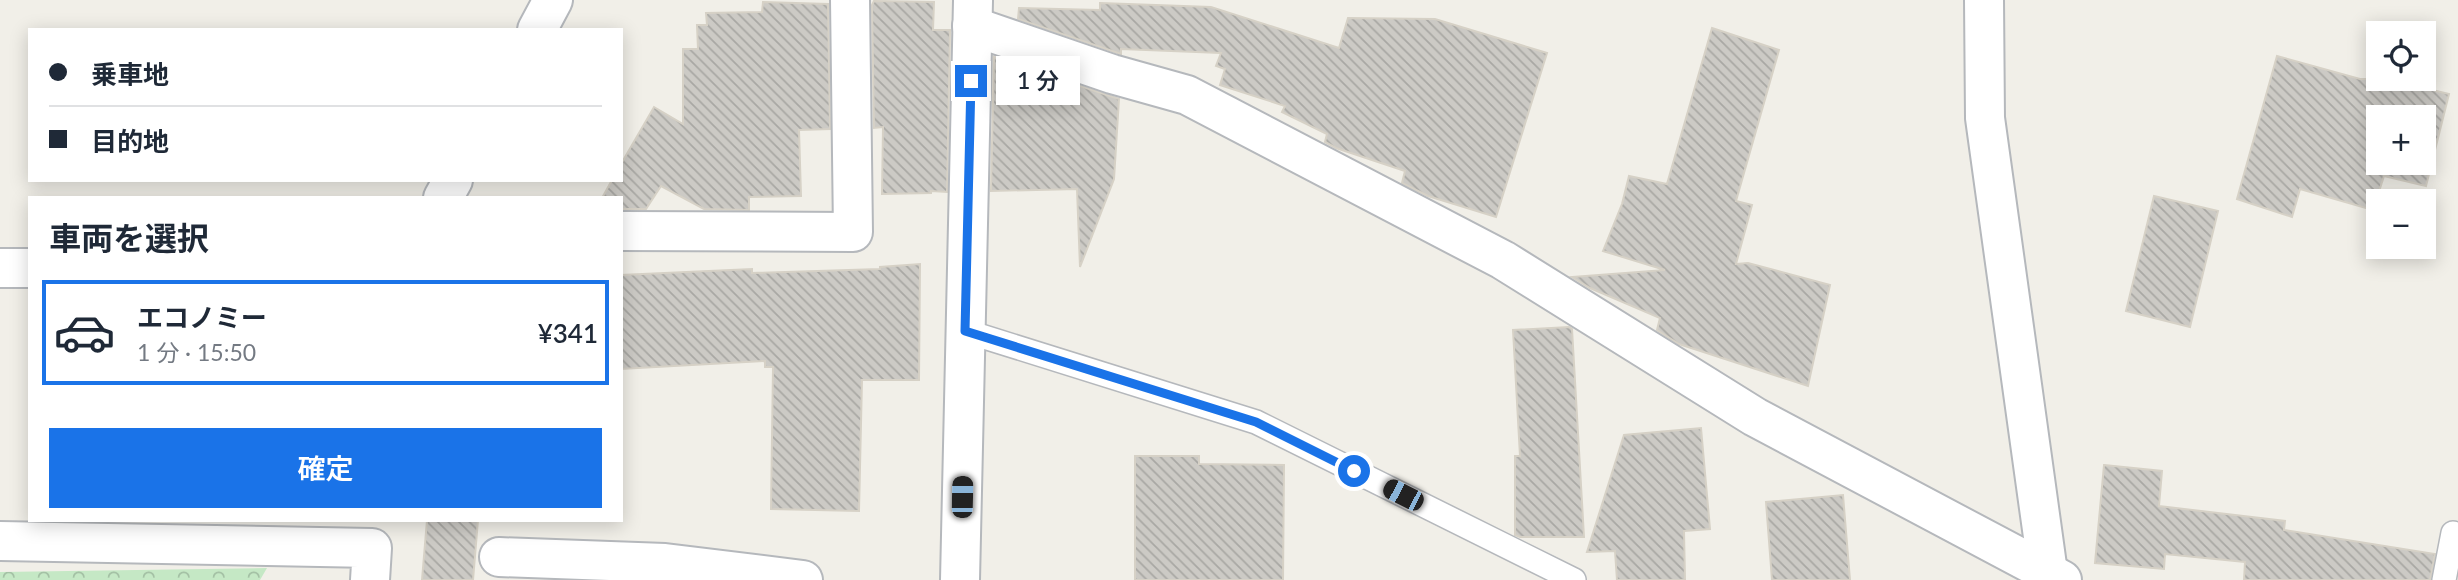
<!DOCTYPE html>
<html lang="ja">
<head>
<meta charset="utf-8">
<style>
	:root { --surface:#fff; --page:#f6f6f7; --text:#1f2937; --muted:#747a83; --line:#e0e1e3; --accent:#1a73e8 }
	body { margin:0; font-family:Lato,"Noto Sans JP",sans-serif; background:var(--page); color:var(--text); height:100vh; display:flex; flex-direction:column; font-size:26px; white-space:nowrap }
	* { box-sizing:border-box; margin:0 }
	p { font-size:23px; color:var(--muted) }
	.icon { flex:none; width:38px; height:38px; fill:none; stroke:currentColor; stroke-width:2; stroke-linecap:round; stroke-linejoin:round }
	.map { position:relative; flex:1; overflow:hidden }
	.details { position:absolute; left:28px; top:196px; width:595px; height:326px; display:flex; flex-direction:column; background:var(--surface); border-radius:0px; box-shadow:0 4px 18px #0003 }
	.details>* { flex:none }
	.top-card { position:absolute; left:28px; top:28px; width:595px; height:154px; border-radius:0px; box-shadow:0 4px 18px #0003; display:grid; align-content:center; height:154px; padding:0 21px; background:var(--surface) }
	.buttons { position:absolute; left:2366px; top:21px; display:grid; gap:14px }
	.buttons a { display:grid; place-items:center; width:70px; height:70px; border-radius:0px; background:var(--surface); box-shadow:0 4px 18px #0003; font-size:35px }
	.end { position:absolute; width:32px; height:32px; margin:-16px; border:9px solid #1a73e8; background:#fff; box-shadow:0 0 0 4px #fff }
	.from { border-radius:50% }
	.bubble { position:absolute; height:49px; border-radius:0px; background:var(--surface); box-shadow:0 4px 18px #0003; font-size:23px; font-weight:600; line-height:49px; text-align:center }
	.car { position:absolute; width:21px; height:42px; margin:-21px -10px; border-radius:9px; box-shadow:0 0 5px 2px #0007; background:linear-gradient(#222 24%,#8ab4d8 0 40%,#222 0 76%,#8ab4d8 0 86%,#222 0) }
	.top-card b { display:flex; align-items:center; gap:24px; height:66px; font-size:26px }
	.top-card b+b { border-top:2px solid var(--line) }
	.top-card i { width:18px; height:18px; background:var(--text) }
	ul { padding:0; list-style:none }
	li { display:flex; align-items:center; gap:21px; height:105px; margin:0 14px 10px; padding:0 7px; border:4px solid var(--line); border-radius:0px }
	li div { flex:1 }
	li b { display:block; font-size:26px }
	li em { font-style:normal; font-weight:600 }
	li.active { border-color:var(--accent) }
	li>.icon { width:63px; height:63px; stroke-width:1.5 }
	h2 { padding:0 21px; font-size:32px; line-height:84px }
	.cta { display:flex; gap:14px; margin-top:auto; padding:14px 21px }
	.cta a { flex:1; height:80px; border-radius:0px; background:var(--accent); color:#fff; font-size:28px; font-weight:600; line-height:80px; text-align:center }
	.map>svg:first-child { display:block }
	.park { fill:url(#park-crowns) }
	.building { fill:url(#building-back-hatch); stroke:#d6d1c6; stroke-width:2; fill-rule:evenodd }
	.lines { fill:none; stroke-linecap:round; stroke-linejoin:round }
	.lane-casing { stroke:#b5b8bc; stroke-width:26 }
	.street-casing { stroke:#b5b8bc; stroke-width:42 }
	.lane { stroke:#fff; stroke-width:23 }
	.street { stroke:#fff; stroke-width:38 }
	.route { stroke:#1a73e8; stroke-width:9 }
</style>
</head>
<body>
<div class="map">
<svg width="2458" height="580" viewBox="0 0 2458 580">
	<defs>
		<pattern id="park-crowns" width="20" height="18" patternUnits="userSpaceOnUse" patternTransform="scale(1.75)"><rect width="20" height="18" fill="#c5e8c5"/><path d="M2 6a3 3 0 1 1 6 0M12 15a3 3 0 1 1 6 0" fill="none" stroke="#a3c0a4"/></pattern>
		<pattern id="building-back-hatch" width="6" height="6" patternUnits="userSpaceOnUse" patternTransform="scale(1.75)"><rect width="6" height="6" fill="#cccac5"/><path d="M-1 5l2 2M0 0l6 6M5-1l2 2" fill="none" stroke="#a9a8a4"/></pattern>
	</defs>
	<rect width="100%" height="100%" fill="#f1efe8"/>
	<!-- park -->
	<polygon class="park" points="267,568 260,580 0,580 0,572"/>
	<!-- building -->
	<g class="building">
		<polygon points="874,1 934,2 933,30 950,30 947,192 931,191 931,193 882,194 883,127 874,128 872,5"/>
		<polygon points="763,2 828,4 830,129 799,130 801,196 749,197 749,210 704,209 661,186 646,209 621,209 621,198 602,198 612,180 621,180 621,164 654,107 683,124 683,49 698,49 697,25 707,25 706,13 762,12"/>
		<polygon points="1100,3 1211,7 1339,48 1348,18 1435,19 1547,53 1496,217 1428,196 1402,183 1405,171 1336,148 1325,142 1327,134 1282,112 1285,106 1220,85 1225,69 1216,66 1221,53 1121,49 1121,54 1018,19 1019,8 1100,10"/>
		<polygon points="1712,28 1779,50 1736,201 1752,205 1736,264 1748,263 1830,285 1808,386 1679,344 1657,330 1660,318 1590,288 1572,277 1665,270 1603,251 1622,204 1629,176 1667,184"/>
		<path d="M2277 56 2360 79H2387L2449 94 2426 186 2384 176 2373 210 2300 189 2292 217 2237 199ZM2378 117H2424V163H2378Z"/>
		<polygon points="994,57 1119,99 1114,179 1080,267 1077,189 991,191"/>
		<polygon points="2154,196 2218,211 2190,327 2126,311"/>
		<polygon points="920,264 919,380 862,380 859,511 771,509 773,367 765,367 765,361 621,369 621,275 752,269 752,273 880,269 880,267"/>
		<polygon points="1569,327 1572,329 1584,537 1520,537 1515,535 1515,456 1520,456 1513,330"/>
		<polygon points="1701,428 1710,529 1684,531 1685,580 1617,580 1615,551 1587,552 1624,435"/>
		<polygon points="1135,456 1199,456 1199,464 1284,465 1283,580 1135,580"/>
		<polygon points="2104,465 2162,471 2159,506 2285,521 2284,530 2435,554 2430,580 2244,580 2245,562 2165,554 2164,569 2095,563"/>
		<polygon points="1843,495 1850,580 1772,580 1766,502"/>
		<polygon points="427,520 478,520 473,580 422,580"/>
	</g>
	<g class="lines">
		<!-- lane casing -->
		<g class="lane-casing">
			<g id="lane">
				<polyline points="965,331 1256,422 1574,580"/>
				<polyline points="2444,580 2453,533"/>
			</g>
		</g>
		<!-- street casing -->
		<g class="street-casing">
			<g id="street">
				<polyline points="1984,0 1985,118 2049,580"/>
				<polyline points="972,26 1112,74 1187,95 1503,260 1755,417 2062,580"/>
				<polyline points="537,30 553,0"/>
				<polyline points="443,198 453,180"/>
				<polyline points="621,231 853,232 850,0"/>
				<polyline points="0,268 30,268"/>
				<polyline points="0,541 372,548 370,580"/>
				<polyline points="499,557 665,563 803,580"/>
				<polyline points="960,580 973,1"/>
			</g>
		</g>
		<!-- lane -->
		<use href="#lane" class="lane"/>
		<!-- street -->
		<use href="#street" class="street"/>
	</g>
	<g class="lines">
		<!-- route -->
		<polyline class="route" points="971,81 965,331 1256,422 1354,471"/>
	</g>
</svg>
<div class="buttons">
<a><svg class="icon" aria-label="locate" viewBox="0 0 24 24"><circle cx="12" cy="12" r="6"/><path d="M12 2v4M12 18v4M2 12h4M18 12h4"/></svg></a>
<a>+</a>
<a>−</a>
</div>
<i class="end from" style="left:1354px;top:471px"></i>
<i class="end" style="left:971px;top:81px"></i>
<div class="bubble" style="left:996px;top:56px;width:84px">1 分</div>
<i class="car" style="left:1403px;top:495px;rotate:297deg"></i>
<i class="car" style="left:962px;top:497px;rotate:1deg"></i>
<div class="top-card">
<b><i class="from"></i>乗車地</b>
<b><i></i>目的地</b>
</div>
<section class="details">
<h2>車両を選択</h2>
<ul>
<li class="active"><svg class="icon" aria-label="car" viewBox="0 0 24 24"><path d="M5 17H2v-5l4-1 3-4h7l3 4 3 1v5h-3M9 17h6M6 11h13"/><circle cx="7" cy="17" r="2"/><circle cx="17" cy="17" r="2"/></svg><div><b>エコノミー</b><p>1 分 · 15:50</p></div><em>¥341</em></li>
</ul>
<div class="cta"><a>確定</a></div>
</section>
</div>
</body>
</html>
